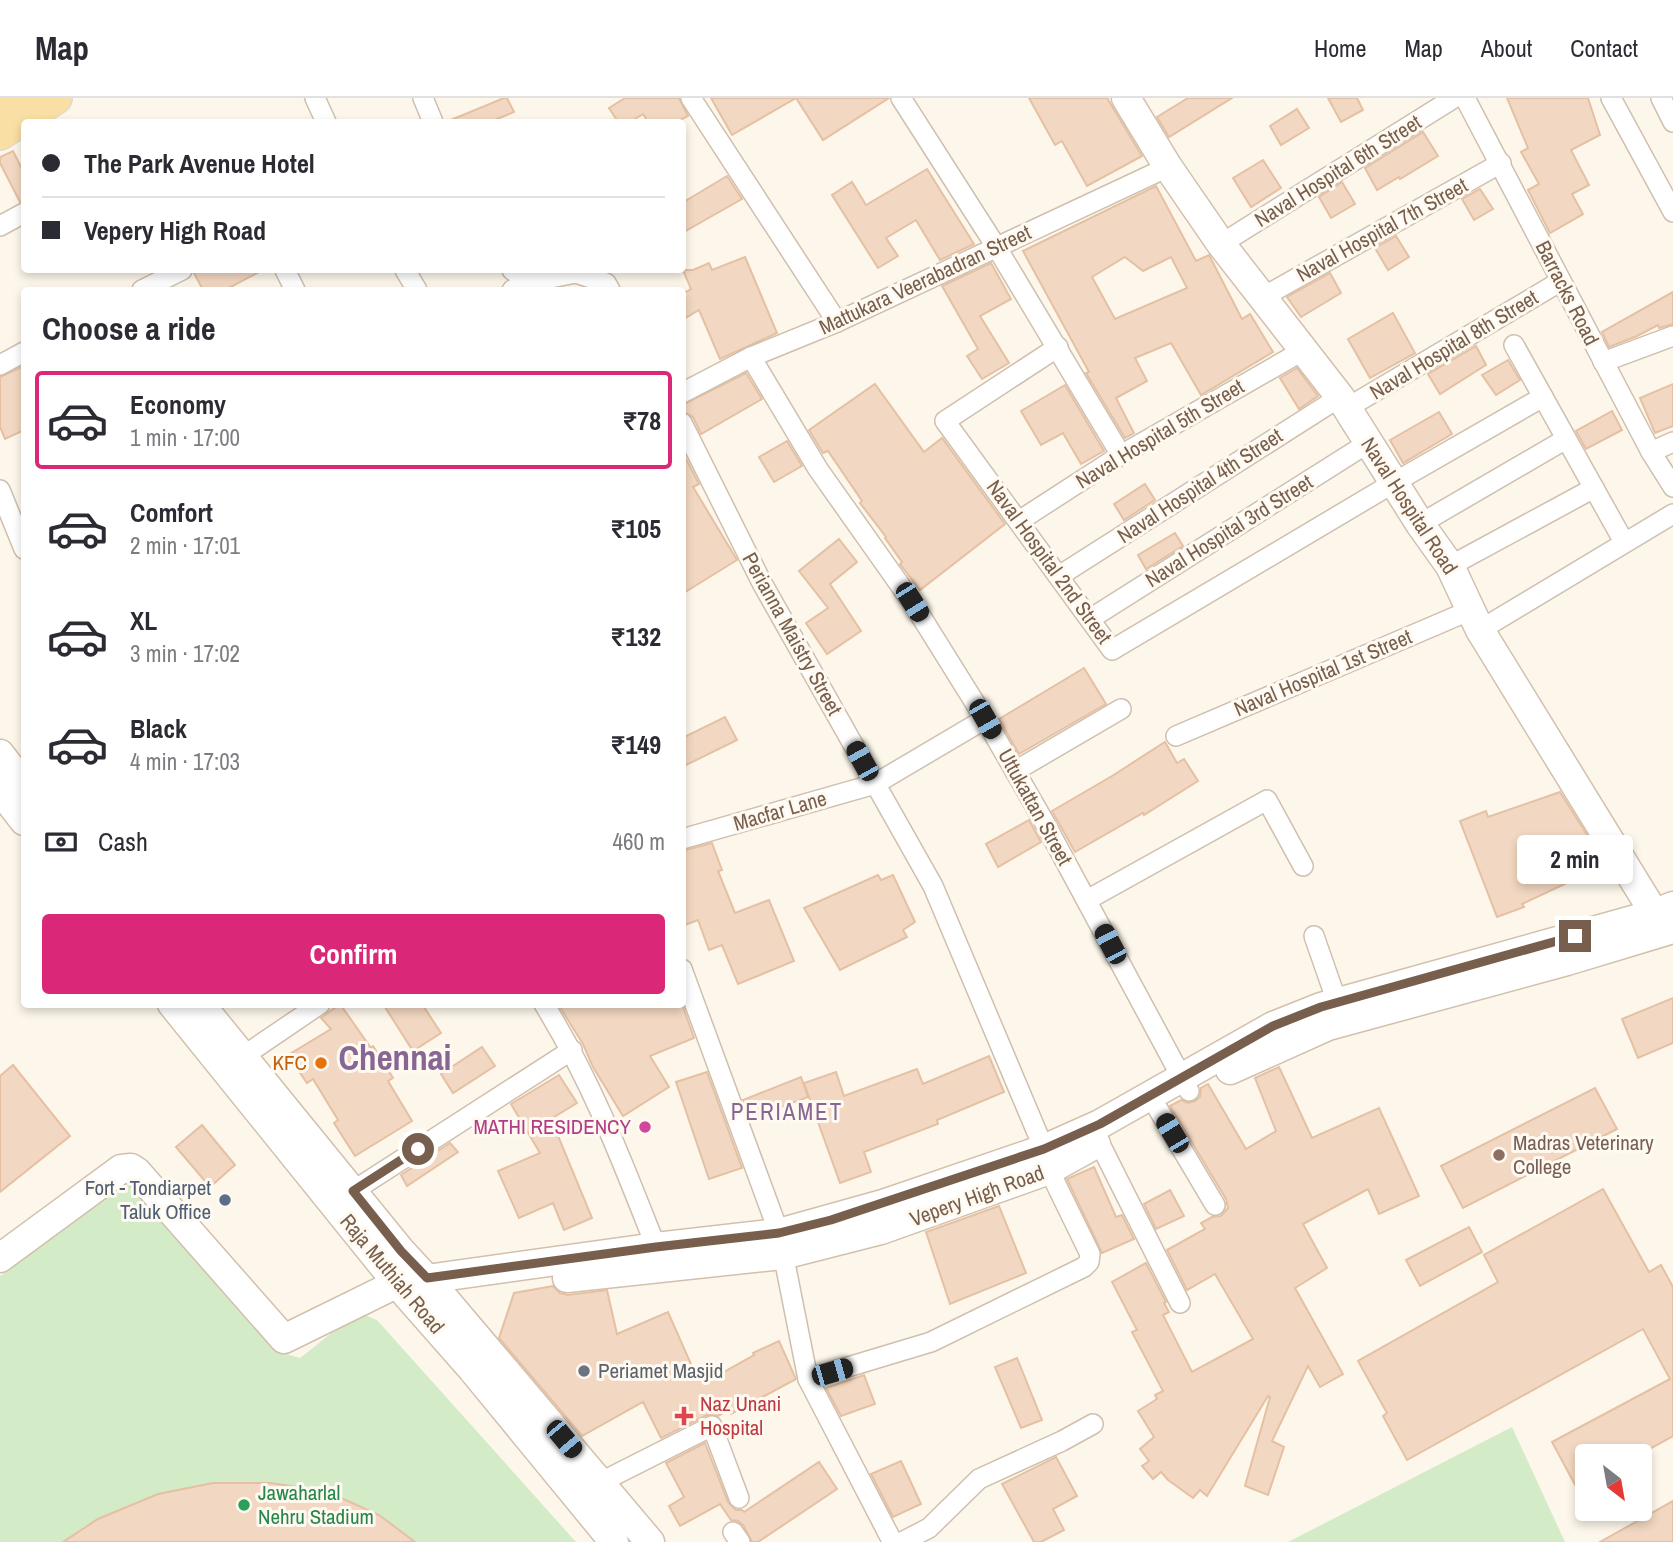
<!DOCTYPE html>
<html lang="en">
<head>
<meta charset="utf-8">
<style>
	:root { --surface:#fff; --page:#f7f7f7; --text:#2b2b33; --muted:#7c7c81; --line:#e1e1e2; --accent:#db2777 }
	body { margin:0; font-family:"Archivo Narrow",sans-serif; background:var(--page); color:var(--text); height:100vh; display:flex; flex-direction:column; font-size:26px; white-space:nowrap }
	* { box-sizing:border-box; margin:0 }
	p { font-size:23px; color:var(--muted) }
	.icon { flex:none; width:38px; height:38px; fill:none; stroke:currentColor; stroke-width:2; stroke-linecap:round; stroke-linejoin:round }
	.map { position:relative; flex:1; overflow:hidden }
	.panel { position:absolute; left:21px; top:189px; width:665px; height:721px; display:flex; flex-direction:column; background:var(--surface); border-radius:7px; box-shadow:0 4px 10px #0003 }
	.panel>* { flex:none }
	.guide { position:absolute; left:21px; top:21px; width:665px; height:154px; border-radius:7px; box-shadow:0 4px 10px #0003; display:grid; align-content:center; height:154px; padding:0 21px; background:var(--surface) }
	.needle { width:46px; rotate:149deg }
	.controls { position:absolute; left:1575px; top:1346px; display:grid; gap:14px }
	.controls a { display:grid; place-items:center; width:77px; height:77px; border-radius:7px; background:var(--surface); box-shadow:0 4px 10px #0003; font-size:35px }
	.end { position:absolute; width:32px; height:32px; margin:-16px; border:9px solid #785f4d; background:#fff; box-shadow:0 0 0 4px #fff }
	.from { border-radius:50% }
	.bubble { position:absolute; height:49px; border-radius:7px; background:var(--surface); box-shadow:0 4px 10px #0003; font-size:23px; font-weight:700; line-height:49px; text-align:center }
	.car { position:absolute; width:21px; height:42px; margin:-21px -10px; border-radius:9px; box-shadow:0 0 5px 2px #0007; background:linear-gradient(#222 24%,#8ab4d8 0 40%,#222 0 76%,#8ab4d8 0 86%,#222 0) }
	.guide b { display:flex; align-items:center; gap:24px; height:66px; font-size:26px }
	.guide b+b { border-top:2px solid var(--line) }
	.guide i { width:18px; height:18px; background:var(--text) }
	ul { padding:0; list-style:none }
	li { display:flex; align-items:center; gap:21px; height:98px; margin:0 14px 10px; padding:0 7px; border:4px solid transparent; border-radius:7px }
	li div { flex:1 }
	li b { display:block; font-size:26px }
	li em { font-style:normal; font-weight:700 }
	li.current { border-color:var(--accent) }
	li>.icon { width:63px; height:63px; stroke-width:1.5 }
	h2 { padding:0 21px; font-size:32px; line-height:84px }
	.pay { display:flex; align-items:center; gap:18px; height:77px; padding:0 21px; font-size:26px }
	.pay p { margin-inline-start:auto }
	.cta { display:flex; gap:14px; margin-top:auto; padding:14px 21px }
	.cta a { flex:1; height:80px; border-radius:7px; background:var(--accent); color:#fff; font-size:28px; font-weight:700; line-height:80px; text-align:center }
	header { display:flex; align-items:center; gap:42px; box-sizing:border-box; height:98px; padding:0 35px; background:var(--surface); border-bottom:2px solid var(--line) }
	header strong { font-size:33px }
	nav { display:flex; gap:38px; margin-inline-start:auto; font-size:24px }
	.map>svg:first-child { display:block }
	.green { fill:#d4ebc8 }
	.building { fill:#f2d8c2; stroke:#e5c0a2; stroke-width:2; fill-rule:evenodd }
	.lines { fill:none; stroke-linecap:round; stroke-linejoin:round }
	.street-casing { stroke:#cfbfaf; stroke-width:22 }
	.secondary-casing { stroke:#d2c0ad; stroke-width:31 }
	.primary-casing { stroke:#dcd5d1; stroke-width:34 }
	.street { stroke:#fff; stroke-width:19 }
	.secondary { stroke:#fff; stroke-width:28 }
	.primary { stroke:#fadfa4; stroke-width:32 }
	.route { stroke:#785f4d; stroke-width:9 }
	.food-dot { fill:#e8710a; stroke:#fffaf1; stroke-width:2.5 }
	.hotel-dot { fill:#d1479c; stroke:#fffaf1; stroke-width:2.5 }
	.education-dot { fill:#8d6e63; stroke:#fffaf1; stroke-width:2.5 }
	.service-dot { fill:#5c6f8a; stroke:#fffaf1; stroke-width:2.5 }
	.worship-dot { fill:#6b7280; stroke:#fffaf1; stroke-width:2.5 }
	.health-dot { fill:#e0444e; stroke:#fffaf1; stroke-width:2.5 }
	.leisure-dot { fill:#2e9e5b; stroke:#fffaf1; stroke-width:2.5 }
	.labels { text-anchor:middle; stroke-width:6; stroke-linejoin:round; paint-order:stroke }
	.street-label { font-size:21px; fill:#785f4d; stroke:#fffaf1 }
	.food-label { font-size:21px; fill:#c56008; stroke:#fffaf1; text-anchor:end }
	.hotel-label { font-size:21px; fill:#b23c85; stroke:#fffaf1; text-anchor:end }
	.education-label { font-size:21px; fill:#785e54; stroke:#fffaf1; text-anchor:start }
	.service-label { font-size:21px; fill:#4e5e75; stroke:#fffaf1; text-anchor:end }
	.worship-label { font-size:21px; fill:#5b616d; stroke:#fffaf1; text-anchor:start }
	.health-label { font-size:21px; fill:#be3a42; stroke:#fffaf1; text-anchor:start }
	.leisure-label { font-size:21px; fill:#27864d; stroke:#fffaf1; text-anchor:start }
	.neighbourhood-label { font-size:23px; letter-spacing:2px; fill:#876694; stroke:#fffaf1 }
	.town-label { font-size:35px; font-weight:bold; fill:#876694; stroke:#fffaf1 }
</style>
</head>
<body>
<header>
<strong>Map</strong>
<nav><a>Home</a><a>Map</a><a>About</a><a>Contact</a></nav>
</header>
<div class="map">
<svg width="1673" height="1444" viewBox="0 0 1673 1444">
	<rect width="100%" height="100%" fill="#fdf7eb"/>
	<!-- green -->
	<g class="green">
		<polygon points="133,1080 276,1253 300,1260 358,1214 377,1222 576,1444 0,1444 0,1178"/>
		<polygon points="1512,1329 1565,1444 1288,1444"/>
	</g>
	<!-- building -->
	<g class="building">
		<polygon points="504,0 507,0 514,14 490,24 446,24"/>
		<polygon points="625,0 679,0 688,18 676,24 648,24 643,16 630,24 618,24 609,10"/>
		<polygon points="711,0 796,0 732,37"/>
		<polygon points="796,0 889,0 823,42"/>
		<polygon points="1029,0 1107,0 1142,58 1087,88 1062,43 1055,47"/>
		<polygon points="1188,0 1232,0 1169,39 1157,19"/>
		<polygon points="1328,0 1357,0 1363,12 1341,24"/>
		<polygon points="1507,0 1588,0 1600,37 1571,52 1589,87 1572,96 1583,116 1550,135 1528,92 1539,86 1521,54 1528,50"/>
		<polygon points="1297,11 1309,30 1281,47 1270,28"/>
		<polygon points="1423,34 1438,58 1400,81 1399,79 1377,92 1365,70"/>
		<polygon points="13,53 24,75 24,103 20,104 0,65 0,59"/>
		<polygon points="1263,62 1281,90 1251,109 1233,80"/>
		<polygon points="927,71 974,146 940,162 916,122 886,140 898,158 878,170 832,97 852,84 866,107"/>
		<polygon points="727,78 742,101 682,135 682,105"/>
		<polygon points="1342,84 1355,106 1331,120 1319,99"/>
		<path d="M1156 88 1196 163 1209 157 1242 221 1250 216 1273 254 1201 297 1171 245 1135 260 1147 283 1116 300 1134 335 1125 340 1086 275 1089 274 1023 153ZM1125 159 1143 173 1171 159 1187 190 1115 221 1092 179Z"/>
		<polygon points="1480,91 1493,111 1474,122 1462,101"/>
		<polygon points="1396,138 1409,159 1388,172 1375,150"/>
		<polygon points="745,159 777,235 720,261 699,212 682,222 682,196 691,191 683,172 693,172 709,165 712,172"/>
		<polygon points="991,165 1011,201 980,218 1009,265 982,281 967,258 978,251 942,188"/>
		<polygon points="194,172 263,172 225,192 203,192 194,175"/>
		<polygon points="1330,175 1341,195 1301,219 1287,199"/>
		<polygon points="1673,194 1673,226 1659,230 1658,227 1637,238 1609,249 1602,234"/>
		<polygon points="1393,215 1415,255 1370,280 1348,241"/>
		<polygon points="1476,248 1486,267 1440,296 1428,276"/>
		<polygon points="1508,262 1520,282 1496,297 1482,277"/>
		<polygon points="24,268 24,332 5,341 0,329 0,279"/>
		<polygon points="1297,270 1318,298 1299,311 1280,280"/>
		<polygon points="746,275 762,301 701,336 693,319 682,313 682,307"/>
		<polygon points="875,286 924,354 942,340 1005,426 920,492 900,466 902,464 885,440 886,439 860,405 862,403 828,353 823,355 809,332"/>
		<polygon points="1673,286 1673,328 1655,335 1640,300"/>
		<polygon points="1065,287 1104,353 1081,366 1063,335 1041,347 1021,313"/>
		<polygon points="1612,313 1622,332 1586,351 1576,333"/>
		<polygon points="1439,314 1452,336 1403,365 1390,342"/>
		<polygon points="787,343 802,368 774,384 759,359"/>
		<polygon points="682,353 699,386 693,389 737,462 682,496"/>
		<polygon points="1145,386 1155,402 1124,422 1114,406"/>
		<polygon points="1175,435 1183,448 1146,471 1138,457"/>
		<polygon points="839,441 857,464 830,486 861,533 827,556 806,525 828,510 799,473"/>
		<polygon points="1084,570 1106,606 1019,656 999,621"/>
		<polygon points="725,619 737,642 682,669 682,640"/>
		<polygon points="1165,644 1177,665 1184,661 1198,683 1144,717 1143,715 1075,754 1052,713 1112,678"/>
		<polygon points="1560,694 1589,740 1555,756 1569,784 1522,806 1524,809 1497,819 1460,723 1486,713 1488,719"/>
		<polygon points="1029,722 1041,744 998,769 986,746"/>
		<polygon points="712,745 722,772 718,773 735,815 769,802 794,863 738,886 722,847 709,852 698,822 682,828 682,753"/>
		<polygon points="878,777 881,782 893,777 915,824 903,832 907,839 840,872 804,810"/>
		<polygon points="1673,900 1673,945 1638,960 1622,921"/>
		<polygon points="340,906 371,950 373,948 393,980 388,983 412,1023 355,1058 334,1025 338,1022 313,981 307,985 288,957 331,931 321,920"/>
		<polygon points="383,906 422,906 441,935 413,953"/>
		<polygon points="558,906 682,906 694,940 650,958 669,989 623,1018 593,969 583,946"/>
		<polygon points="482,949 495,968 453,995 441,976"/>
		<polygon points="989,958 1004,994 937,1022 938,1026 864,1054 871,1074 840,1085 804,985 836,974 844,998 917,971 923,986"/>
		<polygon points="13,967 70,1038 0,1094 0,978"/>
		<polygon points="1279,969 1312,1040 1379,1010 1419,1098 1379,1116 1368,1091 1303,1126 1327,1170 1295,1190 1343,1276 1320,1289 1308,1268 1272,1343 1284,1349 1268,1397 1245,1388 1270,1299 1268,1298 1207,1398 1200,1392 1193,1400 1168,1382 1161,1374 1153,1381 1142,1368 1149,1363 1140,1351 1154,1339 1138,1313 1157,1301 1155,1297 1163,1293 1132,1234 1137,1232 1112,1184 1146,1165 1166,1204 1164,1205 1169,1214 1163,1217 1192,1274 1253,1241 1215,1176 1187,1192 1167,1152 1205,1131 1201,1125 1212,1119 1221,1118 1228,1110 1226,1101 1170,1008 1181,1002 1188,1005 1195,1003 1200,999 1201,990 1208,986 1246,1051 1276,1033 1255,980"/>
		<polygon points="707,974 742,1070 709,1081 676,984"/>
		<polygon points="559,977 577,1005 551,1021 592,1120 564,1132 553,1105 519,1120 498,1073 540,1055 511,1006"/>
		<polygon points="801,979 808,999 750,1021 743,1002"/>
		<polygon points="1595,990 1617,1031 1463,1110 1441,1068"/>
		<polygon points="202,1027 235,1067 210,1089 176,1049"/>
		<polygon points="450,1045 458,1054 407,1088 401,1077"/>
		<polygon points="1094,1069 1116,1119 1122,1117 1134,1141 1102,1155 1067,1081"/>
		<polygon points="1603,1091 1649,1174 1661,1167 1673,1189 1673,1338 1637,1358 1587,1358 1587,1409 1552,1344 1670,1281 1643,1231 1407,1362 1383,1318 1387,1315 1358,1263 1498,1184 1484,1157"/>
		<polygon points="1170,1092 1184,1118 1156,1131 1144,1106"/>
		<polygon points="999,1108 1026,1175 950,1206 926,1134"/>
		<polygon points="1469,1129 1482,1154 1420,1188 1406,1162"/>
		<polygon points="553,1188 560,1195 568,1197 607,1192 617,1236 668,1214 698,1282 702,1280 704,1285 754,1257 753,1255 779,1243 796,1281 731,1316 729,1312 718,1318 707,1317 661,1340 643,1304 582,1338 499,1240 514,1195"/>
		<polygon points="1017,1260 1042,1322 1021,1330 995,1269"/>
		<polygon points="864,1277 875,1306 841,1318 826,1290"/>
		<polygon points="705,1345 728,1404 736,1412 742,1412 744,1414 819,1364 837,1391 758,1444 752,1444 743,1427 738,1423 731,1422 720,1406 680,1428 669,1408 684,1399 666,1365"/>
		<polygon points="1056,1359 1077,1398 1053,1411 1064,1432 1041,1444 1034,1444 1002,1386"/>
		<polygon points="901,1363 921,1406 893,1419 871,1376"/>
		<polygon points="213,1385 271,1385 328,1394 379,1417 415,1444 63,1444 98,1421 158,1396"/>
		<polygon points="1673,1403 1673,1444 1600,1444"/>
	</g>
	<g class="lines">
		<!-- street casing -->
		<g class="street-casing">
			<g id="street">
				<polyline points="315,0 326,24"/>
				<polyline points="423,0 433,24"/>
				<polyline points="691,0 837,224"/>
				<polyline points="901,0 997,150 1121,357"/>
				<polyline points="1465,0 1651,354 1673,389"/>
				<polyline points="1611,0 1673,114"/>
				<polyline points="1661,0 1673,24"/>
				<polyline points="0,128 24,115"/>
				<polyline points="1221,146 1454,0"/>
				<polyline points="285,172 295,192"/>
				<polyline points="405,172 417,192"/>
				<polyline points="512,172 530,184"/>
				<polyline points="142,192 182,172"/>
				<polyline points="512,192 530,184 576,175 606,185 610,192"/>
				<polyline points="1263,199 1501,65"/>
				<polyline points="1514,247 1624,444"/>
				<polyline points="1058,249 945,323 1112,552 1395,384 1543,299"/>
				<polyline points="751,259 818,371 912,504 985,621 1042,720 1189,993"/>
				<polyline points="1603,264 1673,238"/>
				<polyline points="0,267 24,254"/>
				<polyline points="682,295 751,259 837,224 1168,69"/>
				<polyline points="1347,310 1561,183"/>
				<polyline points="682,325 762,485 933,788 1044,1051 1049,1072 1090,1156 1089,1164 1084,1169 931,1244 808,1281"/>
				<polyline points="1651,354 1673,344"/>
				<polyline points="0,392 24,451"/>
				<polyline points="1019,423 1121,357 1304,252"/>
				<polyline points="1420,426 1566,341"/>
				<polyline points="1450,468 1594,390"/>
				<polyline points="1059,478 1340,299"/>
				<polyline points="1090,521 1368,345"/>
				<polyline points="1480,532 1673,416"/>
				<polyline points="1176,638 1471,512"/>
				<polyline points="1015,673 1121,611"/>
				<polyline points="682,741 875,686 985,621"/>
				<polyline points="1087,802 1267,702 1303,768"/>
				<polyline points="1314,838 1337,904"/>
				<polyline points="682,871 779,1135 808,1281 890,1439 894,1444 902,1444 929,1430 979,1381 1062,1343 1093,1326"/>
				<path d="M544 906C593 986 622 1063 656 1149"/>
				<polyline points="242,959 320,906"/>
				<polyline points="1158,1011 1215,1107"/>
				<polyline points="1099,1044 1180,1205"/>
				<polyline points="353,1093 572,952"/>
				<polyline points="601,1384 712,1328 739,1400"/>
				<polyline points="733,1434 740,1444"/>
			</g>
		</g>
		<!-- secondary casing -->
		<g class="secondary-casing">
			<g id="secondary">
				<polyline points="1126,0 1168,69 1221,146 1340,299 1420,426 1450,468 1480,532 1664,831"/>
				<polyline points="0,656 24,687"/>
				<polyline points="0,692 24,723"/>
				<polyline points="172,906 406,1196 472,1271 614,1444"/>
				<polyline points="200,906 401,1153 437,1192 650,1444"/>
				<polyline points="1230,972 1328,928 1567,863 1673,831"/>
				<polyline points="0,1160 121,1071 131,1070 137,1074 284,1241 398,1185 656,1149 779,1135 883,1106 1044,1051 1100,1026 1273,928 1321,909 1654,816 1673,808"/>
				<polyline points="567,1180 783,1157 881,1132 1049,1072 1096,1046"/>
			</g>
		</g>
		<!-- primary casing -->
		<g class="primary-casing">
			<g id="primary">
				<polyline points="0,9 13,0"/>
				<polyline points="0,36 56,0"/>
			</g>
		</g>
		<!-- street -->
		<use href="#street" class="street"/>
		<!-- secondary -->
		<use href="#secondary" class="secondary"/>
		<!-- primary -->
		<use href="#primary" class="primary"/>
	</g>
	<g class="lines">
		<!-- route -->
		<polyline class="route" points="418,1051 353,1093 401,1153 427,1180 656,1149 779,1135 831,1122 1044,1051 1100,1026 1273,928 1321,909 1575,838"/>
	</g>
	<!-- markers -->
	<circle class="food-dot" cx="321" cy="965" r="7"/>
	<circle class="hotel-dot" cx="645" cy="1029" r="7"/>
	<circle class="education-dot" cx="1499" cy="1057" r="7"/>
	<circle class="service-dot" cx="225" cy="1102" r="7"/>
	<circle class="worship-dot" cx="584" cy="1273" r="7"/>
	<path class="health-dot" d="M680.5 1307.5h7v7h7v7h-7v7h-7v-7h-7v-7h7z"/>
	<circle class="leisure-dot" cx="244" cy="1407" r="7"/>
	<g class="labels">
		<!-- street labels -->
		<g class="street-label">
			<text transform="translate(1338 73) rotate(-32)" y="7">Naval Hospital 6th Street</text>
			<text transform="translate(1382 132) rotate(-29)" y="7">Naval Hospital 7th Street</text>
			<text transform="translate(925 182) rotate(-25)" y="7">Mattukara Veerabadran Street</text>
			<text transform="translate(1567 195) rotate(63)" y="7">Barracks Road</text>
			<text transform="translate(1454 247) rotate(-31)" y="7">Naval Hospital 8th Street</text>
			<text transform="translate(1160 336) rotate(-31)" y="7">Naval Hospital 5th Street</text>
			<text transform="translate(1200 388) rotate(-33)" y="7">Naval Hospital 4th Street</text>
			<text transform="translate(1409 408) rotate(57)" y="7">Naval Hospital Road</text>
			<text transform="translate(1229 433) rotate(-32)" y="7">Naval Hospital 3rd Street</text>
			<text transform="translate(1049 464) rotate(54)" y="7">Naval Hospital 2nd Street</text>
			<text transform="translate(792 536) rotate(61)" y="7">Perianna Maistry Street</text>
			<text transform="translate(1323 575) rotate(-23)" y="7">Naval Hospital 1st Street</text>
			<text transform="translate(1035 709) rotate(61)" y="7">Uttukattan Street</text>
			<text transform="translate(780 713) rotate(-16)" y="7">Macfar Lane</text>
			<text transform="translate(977 1098) rotate(-20)" y="7">Vepery High Road</text>
			<text transform="translate(392 1176) rotate(50)" y="7">Raja Muthiah Road</text>
		</g>
		<!-- food labels -->
		<g class="food-label">
			<text x="307" y="972">KFC</text>
		</g>
		<!-- hotel labels -->
		<g class="hotel-label">
			<text x="631" y="1036">MATHI RESIDENCY</text>
		</g>
		<!-- education labels -->
		<g class="education-label">
			<text x="1513" y="1052">Madras Veterinary<tspan x="1513" dy="24">College</tspan></text>
		</g>
		<!-- service labels -->
		<g class="service-label">
			<text x="211" y="1097">Fort - Tondiarpet<tspan x="211" dy="24">Taluk Office</tspan></text>
		</g>
		<!-- worship labels -->
		<g class="worship-label">
			<text x="598" y="1280">Periamet Masjid</text>
		</g>
		<!-- health labels -->
		<g class="health-label">
			<text x="700" y="1313">Naz Unani<tspan x="700" dy="24">Hospital</tspan></text>
		</g>
		<!-- leisure labels -->
		<g class="leisure-label">
			<text x="258" y="1402">Jawaharlal<tspan x="258" dy="24">Nehru Stadium</tspan></text>
		</g>
		<!-- neighbourhood labels -->
		<g class="neighbourhood-label">
			<text x="787" y="1022">PERIAMET</text>
		</g>
		<!-- town labels -->
		<g class="town-label">
			<text x="395" y="972">Chennai</text>
		</g>
	</g>
</svg>
<div class="controls">
<a><svg class="needle" viewBox="-14 -14 28 28"><path d="M0-13l5 13h-10z" fill="#e53935"/><path d="M0 13l5-13h-10z" fill="#7c7c81"/></svg></a>
</div>
<i class="end from" style="left:418px;top:1051px"></i>
<i class="end" style="left:1575px;top:838px"></i>
<div class="bubble" style="left:1517px;top:737px;width:116px">2 min</div>
<i class="car" style="left:912px;top:504px;rotate:148deg"></i>
<i class="car" style="left:985px;top:621px;rotate:150deg"></i>
<i class="car" style="left:862px;top:663px;rotate:331deg"></i>
<i class="car" style="left:1110px;top:846px;rotate:332deg"></i>
<i class="car" style="left:1172px;top:1035px;rotate:329deg"></i>
<i class="car" style="left:832px;top:1274px;rotate:74deg"></i>
<i class="car" style="left:564px;top:1341px;rotate:140deg"></i>
<div class="guide">
<b><i class="from"></i>The Park Avenue Hotel</b>
<b><i></i>Vepery High Road</b>
</div>
<section class="panel">
<h2>Choose a ride</h2>
<ul>
<li class="current"><svg class="icon" aria-label="car" viewBox="0 0 24 24"><path d="M5 17H2v-5l4-1 3-4h7l3 4 3 1v5h-3M9 17h6M6 11h13"/><circle cx="7" cy="17" r="2"/><circle cx="17" cy="17" r="2"/></svg><div><b>Economy</b><p>1 min · 17:00</p></div><em>₹78</em></li>
<li><svg class="icon" aria-label="car" viewBox="0 0 24 24"><path d="M5 17H2v-5l4-1 3-4h7l3 4 3 1v5h-3M9 17h6M6 11h13"/><circle cx="7" cy="17" r="2"/><circle cx="17" cy="17" r="2"/></svg><div><b>Comfort</b><p>2 min · 17:01</p></div><em>₹105</em></li>
<li><svg class="icon" aria-label="car" viewBox="0 0 24 24"><path d="M5 17H2v-5l4-1 3-4h7l3 4 3 1v5h-3M9 17h6M6 11h13"/><circle cx="7" cy="17" r="2"/><circle cx="17" cy="17" r="2"/></svg><div><b>XL</b><p>3 min · 17:02</p></div><em>₹132</em></li>
<li><svg class="icon" aria-label="car" viewBox="0 0 24 24"><path d="M5 17H2v-5l4-1 3-4h7l3 4 3 1v5h-3M9 17h6M6 11h13"/><circle cx="7" cy="17" r="2"/><circle cx="17" cy="17" r="2"/></svg><div><b>Black</b><p>4 min · 17:03</p></div><em>₹149</em></li>
</ul>
<div class="pay"><svg class="icon" aria-label="cash" viewBox="0 0 24 24"><path d="M3 7h18v10H3z"/><circle cx="12" cy="12" r="2"/></svg>Cash<p>460 m</p></div>
<div class="cta"><a>Confirm</a></div>
</section>
</div>
</body>
</html>
